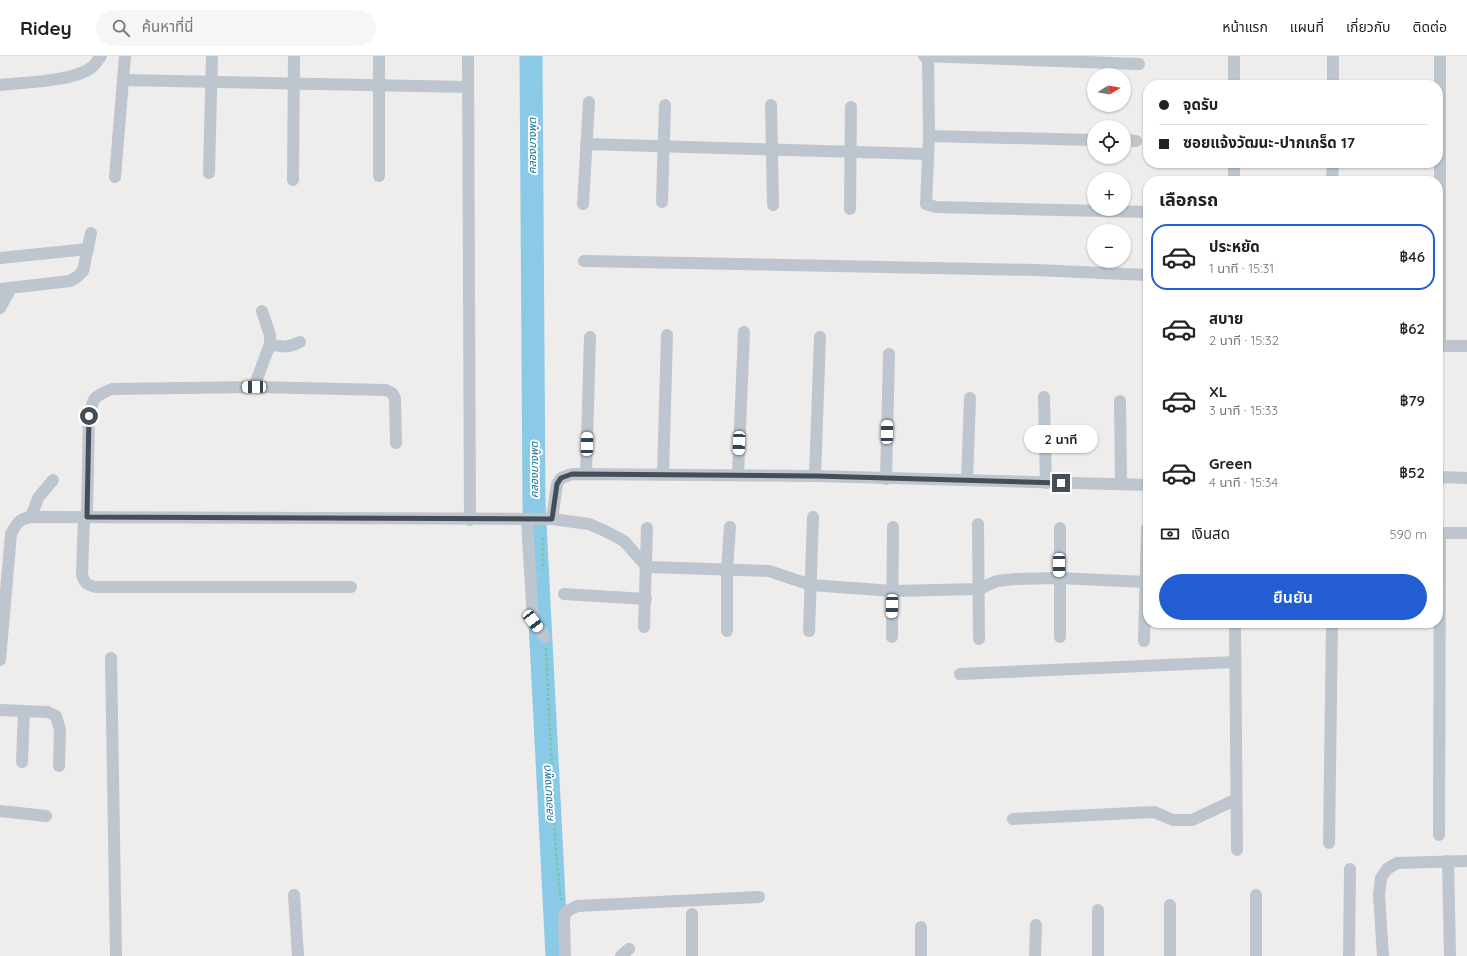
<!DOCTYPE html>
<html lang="th">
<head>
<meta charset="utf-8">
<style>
	:root { --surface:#fff; --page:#f6f6f6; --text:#222; --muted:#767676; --line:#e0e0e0; --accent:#225ed2 }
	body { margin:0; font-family:Quicksand,"Noto Sans Thai",sans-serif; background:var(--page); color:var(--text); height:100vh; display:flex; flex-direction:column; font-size:15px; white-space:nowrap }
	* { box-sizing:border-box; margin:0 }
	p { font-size:13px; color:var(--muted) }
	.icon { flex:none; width:22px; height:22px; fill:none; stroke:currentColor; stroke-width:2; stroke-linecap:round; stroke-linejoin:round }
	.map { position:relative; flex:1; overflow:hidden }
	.side { position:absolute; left:1143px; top:120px; width:300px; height:452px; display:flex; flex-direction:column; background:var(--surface); border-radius:16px; box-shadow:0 1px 3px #0004 }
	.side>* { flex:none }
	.top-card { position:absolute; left:1143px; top:24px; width:300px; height:88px; border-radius:16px; box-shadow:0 1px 3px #0004; display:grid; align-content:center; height:88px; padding:0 16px; background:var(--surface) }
	.needle { width:26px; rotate:79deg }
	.buttons { position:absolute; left:1087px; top:12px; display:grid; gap:8px }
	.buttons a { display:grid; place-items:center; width:44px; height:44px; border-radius:50%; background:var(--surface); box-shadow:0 1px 3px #0004; font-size:20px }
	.end { position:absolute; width:18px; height:18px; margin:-9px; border:5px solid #454d58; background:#fff; box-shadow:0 0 0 2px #fff }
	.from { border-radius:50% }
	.bubble { position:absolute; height:28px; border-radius:14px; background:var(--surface); box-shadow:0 1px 3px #0004; font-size:13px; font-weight:600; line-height:28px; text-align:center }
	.car { position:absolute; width:12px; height:24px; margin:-12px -6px; border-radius:5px; box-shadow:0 0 3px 1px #0007; background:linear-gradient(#fff 24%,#345 0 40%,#fff 0 76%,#345 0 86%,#fff 0) }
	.top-card b { display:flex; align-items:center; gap:14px; height:38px; font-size:15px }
	.top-card b+b { border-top:1px solid var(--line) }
	.top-card i { width:10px; height:10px; background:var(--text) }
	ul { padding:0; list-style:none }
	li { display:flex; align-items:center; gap:12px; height:66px; margin:0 8px 6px; padding:0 8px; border:2px solid transparent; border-radius:16px }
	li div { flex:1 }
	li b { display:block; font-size:15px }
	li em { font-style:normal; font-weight:600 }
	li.current { border-color:var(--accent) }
	li>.icon { width:36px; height:36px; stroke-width:1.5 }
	h2 { padding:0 16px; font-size:18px; line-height:48px }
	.pay { display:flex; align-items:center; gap:10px; height:44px; padding:0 16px; font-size:15px }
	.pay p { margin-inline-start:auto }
	.cta { display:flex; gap:8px; margin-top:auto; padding:8px 16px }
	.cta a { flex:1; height:46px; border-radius:24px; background:var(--accent); color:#fff; font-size:16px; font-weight:600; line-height:46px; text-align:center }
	header { display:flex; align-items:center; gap:24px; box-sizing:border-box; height:56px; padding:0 20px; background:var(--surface); border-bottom:1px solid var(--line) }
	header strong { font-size:19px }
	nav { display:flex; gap:22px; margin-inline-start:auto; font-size:14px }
	.search { width:280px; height:36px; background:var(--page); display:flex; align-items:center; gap:10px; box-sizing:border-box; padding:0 14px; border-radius:22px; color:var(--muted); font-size:15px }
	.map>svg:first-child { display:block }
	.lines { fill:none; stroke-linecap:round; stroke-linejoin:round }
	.river { stroke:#8acae6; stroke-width:23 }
	.path { stroke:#75c7a7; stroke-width:2.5; stroke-dasharray:3 2; stroke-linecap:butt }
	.minor { stroke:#bdc5ce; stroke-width:12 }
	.route { stroke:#454d58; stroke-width:5 }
	.labels { text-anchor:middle; stroke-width:4; stroke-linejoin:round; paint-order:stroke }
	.water-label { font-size:11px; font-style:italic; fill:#13739d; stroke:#fff }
</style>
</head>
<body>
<header>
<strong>Ridey</strong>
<div class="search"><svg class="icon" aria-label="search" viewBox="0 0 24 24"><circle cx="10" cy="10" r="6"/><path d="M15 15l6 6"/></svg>ค้นหาที่นี่</div>
<nav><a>หน้าแรก</a><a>แผนที่</a><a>เกี่ยวกับ</a><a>ติดต่อ</a></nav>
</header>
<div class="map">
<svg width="1467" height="900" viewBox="0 0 1467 900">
	<rect width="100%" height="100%" fill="#efecec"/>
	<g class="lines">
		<!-- river -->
		<polyline class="river" points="531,0 534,448 557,900"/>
		<!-- path -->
		<g class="path">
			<polyline points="543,482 543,513"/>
			<polyline points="546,592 555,783 560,838 562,846"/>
		</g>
		<!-- minor -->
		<g class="minor">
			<polyline points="468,0 470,464"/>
			<polyline points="924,0 1139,8"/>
			<polyline points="928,0 929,80 926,148 936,151 1148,156"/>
			<polyline points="1234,0 1234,29"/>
			<polyline points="1440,0 1440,290"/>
			<polyline points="123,24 467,31"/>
			<path d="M0 29C24 26 71 26 91 12 95 9 98 4 101 0"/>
			<polyline points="1333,29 1333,0"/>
			<polyline points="771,49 773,149"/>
			<polyline points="929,80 1094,84"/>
			<polyline points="1124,84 1136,85"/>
			<polyline points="586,88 927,98"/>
			<polyline points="1234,107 1234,125"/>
			<polyline points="209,117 212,0"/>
			<polyline points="379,120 379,0"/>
			<polyline points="115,121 125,0"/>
			<polyline points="293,124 294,0"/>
			<polyline points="1332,125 1333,107"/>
			<polyline points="662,146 665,49"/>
			<polyline points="583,148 589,46"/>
			<polyline points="850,153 851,51"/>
			<polyline points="0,202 88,193"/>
			<polyline points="584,205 1035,214 1148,219"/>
			<polyline points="0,233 70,225 77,221 83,215 91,177"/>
			<polyline points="0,252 11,232"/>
			<path d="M270 288C281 291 289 292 300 286"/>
			<polyline points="1438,290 1467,290"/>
			<polyline points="254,331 270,288 270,279 262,255"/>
			<polyline points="1044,341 1046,427"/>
			<polyline points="1120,345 1121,428"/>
			<polyline points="586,418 590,281"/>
			<polyline points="663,419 667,279"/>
			<polyline points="738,419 744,276"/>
			<polyline points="815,420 820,281"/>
			<polyline points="1438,421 1467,422"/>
			<polyline points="886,423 889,298"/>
			<polyline points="967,424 970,342"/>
			<polyline points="31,461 38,442 53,424"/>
			<path d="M84 461 82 518C84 527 87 529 96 531H351"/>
			<path d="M87 461 89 359C93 342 94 340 112 333L254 331 386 334 392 337 395 342 396 387"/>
			<polyline points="552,463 589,468 605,475 624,485 647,511 769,515 811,529 893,535 979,533 997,525 1015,523 1059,522 1145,526"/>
			<polyline points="527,464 533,565 545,581"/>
			<polyline points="978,468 979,583"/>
			<polyline points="1438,477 1467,477"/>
			<polyline points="564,538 646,543"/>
			<polyline points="1235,567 1237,794"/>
			<polyline points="644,571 647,472"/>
			<polyline points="727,575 727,513 730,471"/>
			<polyline points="809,575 813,461"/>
			<polyline points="892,581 893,471"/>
			<polyline points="1060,581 1060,472"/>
			<polyline points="1144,585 1147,472"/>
			<polyline points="111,602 116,900"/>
			<path d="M0 604 11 478C16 468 19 463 31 461L552 463 557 428 561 422 572 418 815 420 1148 429"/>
			<polyline points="960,618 1235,606"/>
			<polyline points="0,654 48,656 56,660 60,674 59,710"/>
			<polyline points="22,706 24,655"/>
			<polyline points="0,755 46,760"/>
			<polyline points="1013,763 1154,756 1173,764 1192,764 1235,744"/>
			<polyline points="1439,779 1440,477"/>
			<polyline points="1329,787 1332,567"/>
			<polyline points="1448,805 1450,900"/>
			<polyline points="294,839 298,900"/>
			<polyline points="1256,839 1256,900"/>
			<polyline points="1098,854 1098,900"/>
			<polyline points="692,858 692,900"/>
			<polyline points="921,871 921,900"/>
			<polyline points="565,900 564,862 566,856 577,850 759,841"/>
			<polyline points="621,900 629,893"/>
			<polyline points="1035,900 1036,869"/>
			<polyline points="1170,900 1170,849"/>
			<polyline points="1349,900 1350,813"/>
			<polyline points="1383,900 1379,839 1381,822 1387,813 1397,807 1467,805"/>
		</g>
	</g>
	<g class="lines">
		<!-- route -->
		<polyline class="route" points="89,360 87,461 552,463 557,428 561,422 572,418 816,420 1061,427"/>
	</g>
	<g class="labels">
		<!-- water labels -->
		<g class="water-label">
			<text transform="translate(532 90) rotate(-90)" y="4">คลองบางพูด</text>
			<text transform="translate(534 414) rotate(-90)" y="4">คลองบางพูด</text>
			<text transform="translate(548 738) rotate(-93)" y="4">คลองบางพูด</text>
		</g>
	</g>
</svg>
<div class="buttons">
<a><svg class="needle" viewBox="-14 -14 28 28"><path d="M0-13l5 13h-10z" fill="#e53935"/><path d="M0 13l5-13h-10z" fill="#767676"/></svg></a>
<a><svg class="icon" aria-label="locate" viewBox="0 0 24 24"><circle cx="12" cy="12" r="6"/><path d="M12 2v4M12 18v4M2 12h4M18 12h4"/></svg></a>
<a>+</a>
<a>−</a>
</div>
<i class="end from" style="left:89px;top:360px"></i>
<i class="end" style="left:1061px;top:427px"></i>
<div class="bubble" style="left:1024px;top:369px;width:74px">2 นาที</div>
<i class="car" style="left:254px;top:331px;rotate:270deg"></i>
<i class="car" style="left:887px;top:376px;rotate:1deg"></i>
<i class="car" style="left:739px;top:387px;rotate:182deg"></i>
<i class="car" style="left:587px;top:388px;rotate:1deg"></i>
<i class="car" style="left:1059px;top:509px;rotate:180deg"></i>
<i class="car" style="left:892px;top:550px;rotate:181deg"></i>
<i class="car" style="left:533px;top:565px;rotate:143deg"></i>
<div class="top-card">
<b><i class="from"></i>จุดรับ</b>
<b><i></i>ซอยแจ้งวัฒนะ-ปากเกร็ด 17</b>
</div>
<section class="side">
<h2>เลือกรถ</h2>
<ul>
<li class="current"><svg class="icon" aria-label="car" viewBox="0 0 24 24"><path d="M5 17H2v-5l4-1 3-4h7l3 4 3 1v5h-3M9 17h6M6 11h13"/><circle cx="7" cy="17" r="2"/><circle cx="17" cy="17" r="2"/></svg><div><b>ประหยัด</b><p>1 นาที · 15:31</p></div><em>฿46</em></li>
<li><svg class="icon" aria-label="car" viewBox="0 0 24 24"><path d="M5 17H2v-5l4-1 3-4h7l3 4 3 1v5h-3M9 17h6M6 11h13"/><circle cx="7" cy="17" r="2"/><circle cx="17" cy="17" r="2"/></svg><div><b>สบาย</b><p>2 นาที · 15:32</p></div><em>฿62</em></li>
<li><svg class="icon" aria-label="car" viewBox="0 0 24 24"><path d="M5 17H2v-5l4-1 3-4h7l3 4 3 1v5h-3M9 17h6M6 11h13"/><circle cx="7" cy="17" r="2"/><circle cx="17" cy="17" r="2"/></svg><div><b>XL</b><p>3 นาที · 15:33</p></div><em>฿79</em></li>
<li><svg class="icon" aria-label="car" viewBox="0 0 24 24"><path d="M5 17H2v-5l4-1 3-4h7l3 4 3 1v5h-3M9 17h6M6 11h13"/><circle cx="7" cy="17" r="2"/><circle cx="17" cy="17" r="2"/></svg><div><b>Green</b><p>4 นาที · 15:34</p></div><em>฿52</em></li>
</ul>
<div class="pay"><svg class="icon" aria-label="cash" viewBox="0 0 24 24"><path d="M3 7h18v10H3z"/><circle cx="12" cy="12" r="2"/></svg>เงินสด<p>590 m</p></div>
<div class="cta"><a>ยืนยัน</a></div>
</section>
</div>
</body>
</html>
